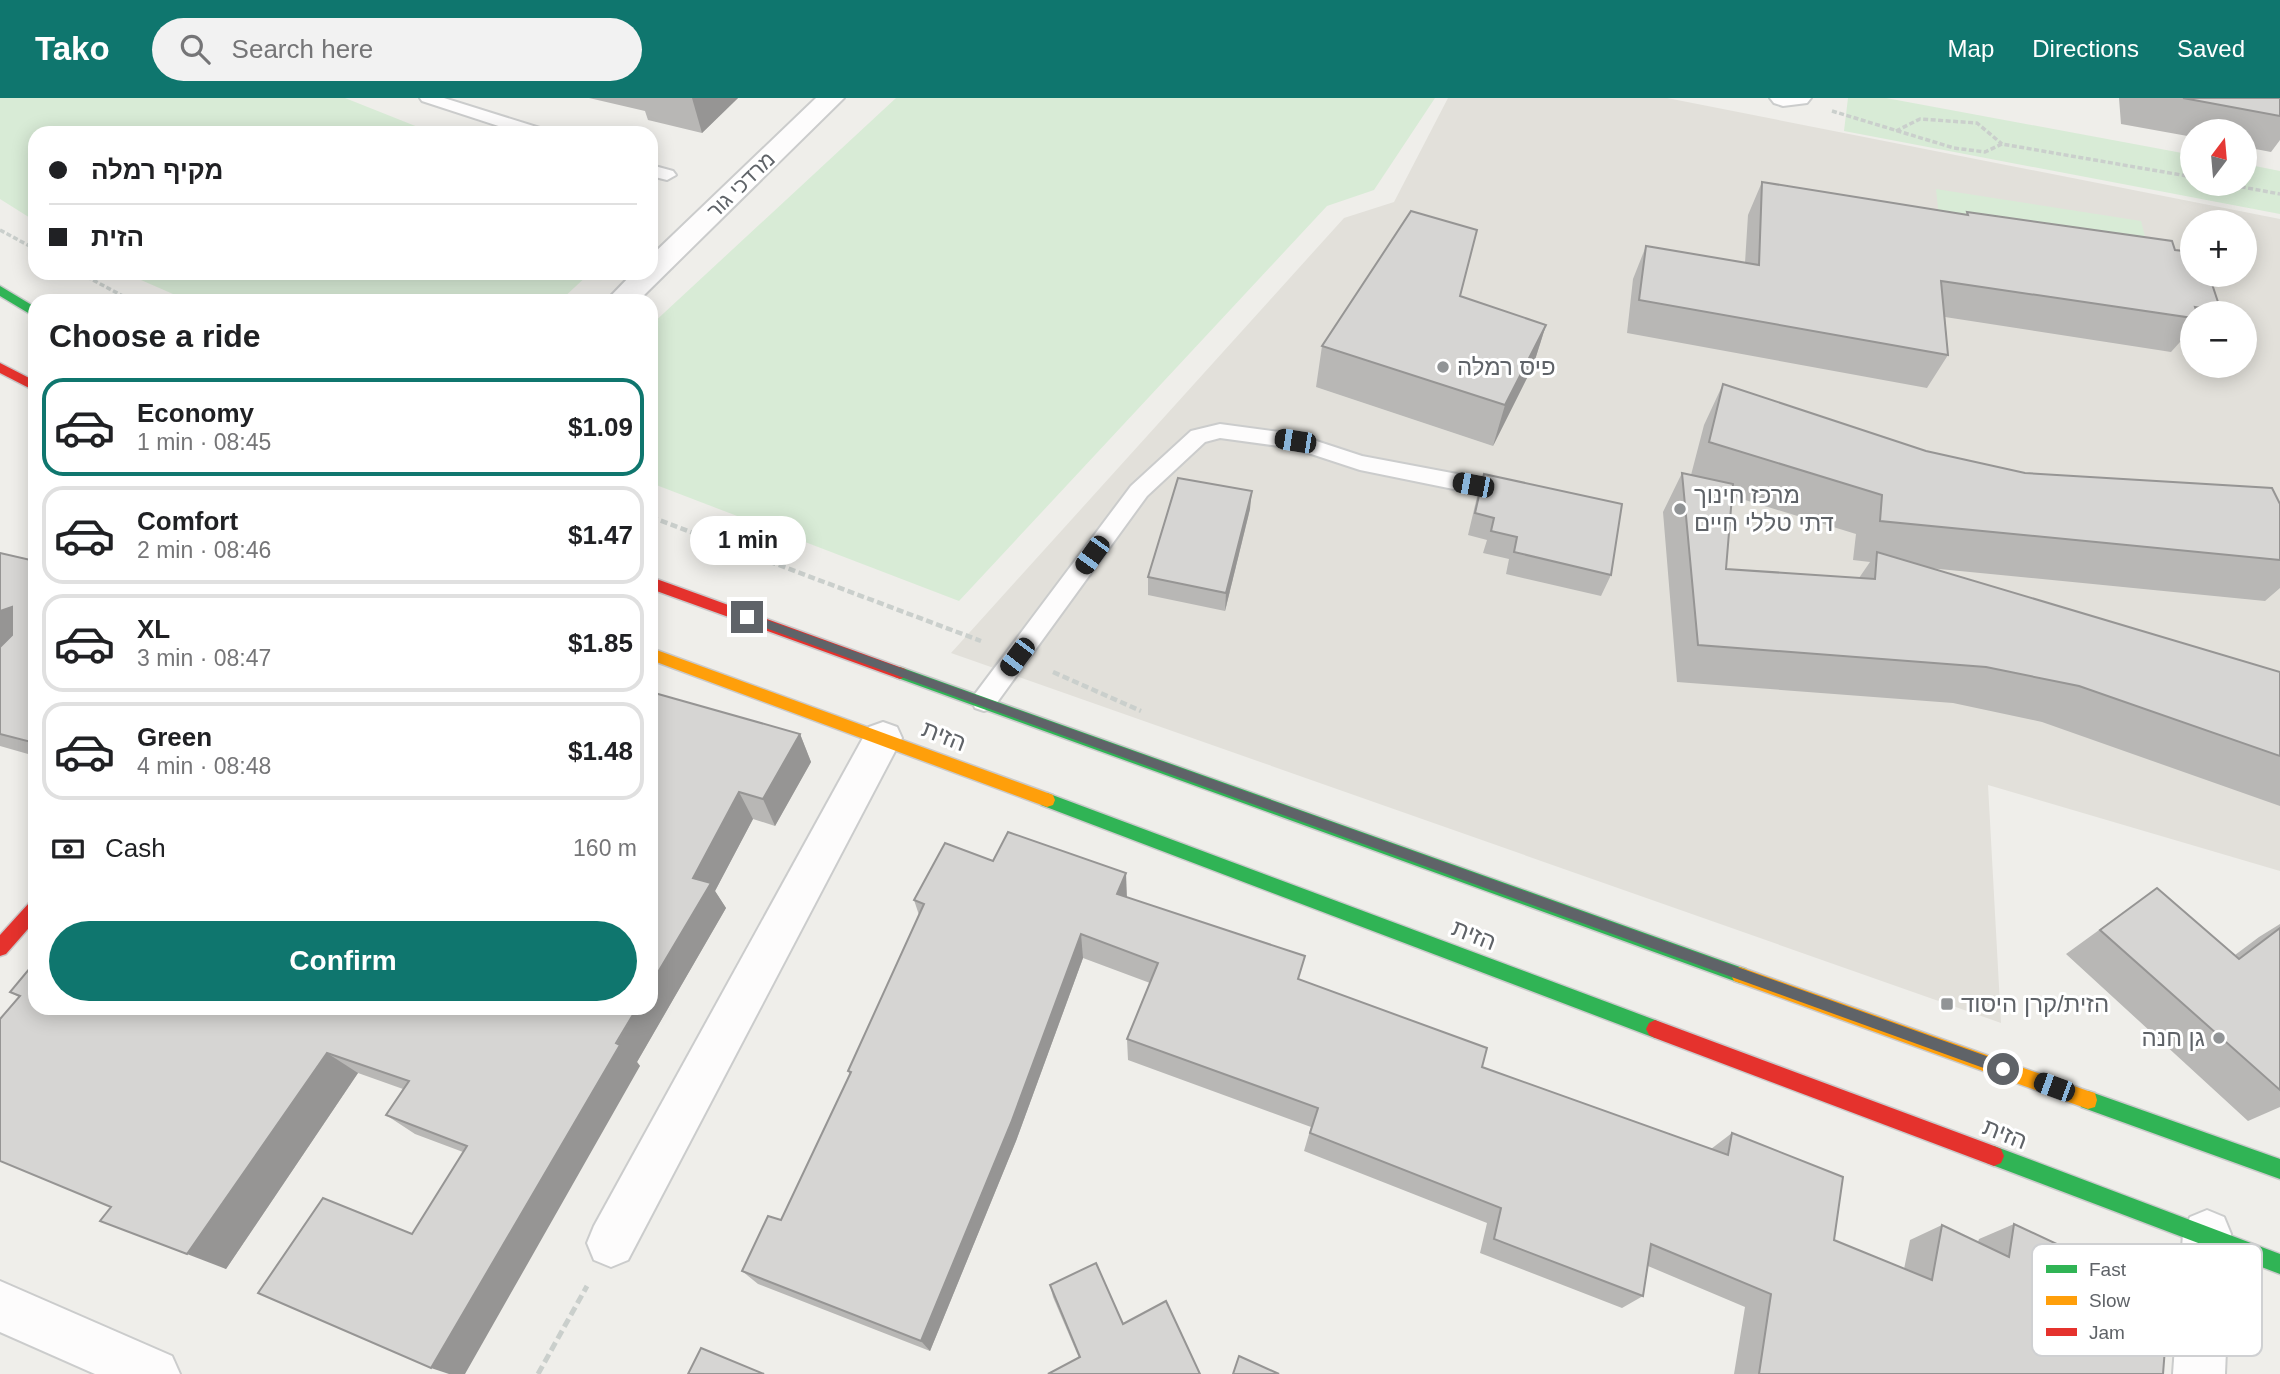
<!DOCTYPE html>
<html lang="en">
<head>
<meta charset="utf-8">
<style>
	:root { --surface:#fff; --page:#f2f2f2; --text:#202124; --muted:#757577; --line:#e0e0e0; --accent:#0f766e }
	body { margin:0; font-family:Helvetica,"Noto Sans Hebrew",sans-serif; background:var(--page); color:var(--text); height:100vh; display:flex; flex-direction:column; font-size:26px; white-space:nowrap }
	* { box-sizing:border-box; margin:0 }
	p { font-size:23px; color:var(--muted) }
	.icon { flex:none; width:38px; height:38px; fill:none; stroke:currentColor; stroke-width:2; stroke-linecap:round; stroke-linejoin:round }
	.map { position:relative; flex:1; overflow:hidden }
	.side { position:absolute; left:28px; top:196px; width:630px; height:721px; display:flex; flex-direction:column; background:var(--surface); border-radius:21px; box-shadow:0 4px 18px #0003 }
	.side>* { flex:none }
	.top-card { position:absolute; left:28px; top:28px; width:630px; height:154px; border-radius:21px; box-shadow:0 4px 18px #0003; display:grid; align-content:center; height:154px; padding:0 21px; background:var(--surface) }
	.needle { width:46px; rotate:16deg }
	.controls { position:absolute; left:2180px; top:21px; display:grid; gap:14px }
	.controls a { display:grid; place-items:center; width:77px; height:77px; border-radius:50%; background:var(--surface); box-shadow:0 4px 18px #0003; font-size:35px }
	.end { position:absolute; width:32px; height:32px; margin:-16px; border:9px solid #5f6368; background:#fff; box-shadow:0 0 0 4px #fff }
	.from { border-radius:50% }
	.bubble { position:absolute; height:49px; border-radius:24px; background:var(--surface); box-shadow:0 4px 18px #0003; font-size:23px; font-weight:800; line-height:49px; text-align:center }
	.car { position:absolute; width:21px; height:42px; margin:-21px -10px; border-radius:9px; box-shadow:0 0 5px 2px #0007; background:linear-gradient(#222 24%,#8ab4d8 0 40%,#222 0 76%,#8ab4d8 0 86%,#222 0) }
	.top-card b { display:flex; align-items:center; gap:24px; height:66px; font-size:26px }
	.top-card b+b { border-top:2px solid var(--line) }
	.top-card i { width:18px; height:18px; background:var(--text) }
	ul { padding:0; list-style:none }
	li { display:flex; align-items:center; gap:21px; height:98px; margin:0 14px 10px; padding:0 7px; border:4px solid var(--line); border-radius:21px }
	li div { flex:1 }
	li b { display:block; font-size:26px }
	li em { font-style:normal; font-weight:800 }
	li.active { border-color:var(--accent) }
	li>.icon { width:63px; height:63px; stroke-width:1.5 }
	h2 { padding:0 21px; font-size:32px; line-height:84px }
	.pay { display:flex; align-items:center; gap:18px; height:77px; padding:0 21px; font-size:26px }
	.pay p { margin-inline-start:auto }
	.primary-button { display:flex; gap:14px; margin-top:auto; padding:14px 21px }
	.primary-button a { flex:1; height:80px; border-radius:42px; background:var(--accent); color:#fff; font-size:28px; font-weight:800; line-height:80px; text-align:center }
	header { display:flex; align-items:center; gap:42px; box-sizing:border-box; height:98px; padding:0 35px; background:var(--accent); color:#fff }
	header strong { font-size:33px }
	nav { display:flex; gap:38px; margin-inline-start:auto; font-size:24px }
	.search { width:490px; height:63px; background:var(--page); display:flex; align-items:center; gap:18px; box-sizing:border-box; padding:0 24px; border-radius:38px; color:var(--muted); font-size:26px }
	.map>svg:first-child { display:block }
	.education { fill:#e2e0da; fill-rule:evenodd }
	.green { fill:#d8ebd6 }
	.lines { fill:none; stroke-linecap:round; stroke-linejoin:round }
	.lane-casing { stroke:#cbcccc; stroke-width:4 }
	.street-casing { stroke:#cbcccc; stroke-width:4 }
	.fast-casing { stroke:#cacacb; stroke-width:3 }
	.slow-casing { stroke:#cacacb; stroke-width:3 }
	.jam-casing { stroke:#cacacb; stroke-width:3 }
	.path-far2 { stroke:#cacfcc; stroke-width:3.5; stroke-dasharray:5 2.5; stroke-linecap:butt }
	.path-far1 { stroke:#cacfcc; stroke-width:4.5; stroke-dasharray:7 3.5; stroke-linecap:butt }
	.path { stroke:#cacfcc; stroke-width:5; stroke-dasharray:9 4.5; stroke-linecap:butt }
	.lane { fill:#fdfcfc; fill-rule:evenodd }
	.street { fill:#fdfcfc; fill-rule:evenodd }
	.fast { fill:#30b455; fill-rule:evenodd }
	.slow { fill:#ff9f0a; fill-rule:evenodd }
	.jam { fill:#e5322d; fill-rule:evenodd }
	.wall { fill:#b8b7b5; fill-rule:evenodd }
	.shaded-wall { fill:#969594 }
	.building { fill:#d6d5d3; stroke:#969594; stroke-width:2 }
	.route { fill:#5f6368 }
	.poi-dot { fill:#919496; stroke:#fff; stroke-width:2.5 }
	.labels { text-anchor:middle; stroke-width:6; stroke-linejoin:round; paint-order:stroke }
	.far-street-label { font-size:21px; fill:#5f6368; stroke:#fff }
	.poi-label { font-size:24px; fill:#5f6368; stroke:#fff; text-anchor:start }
	.street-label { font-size:24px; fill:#5f6368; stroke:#fff }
	.key { fill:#fff; stroke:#cfd0d2; stroke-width:2 }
	.key-label { font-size:19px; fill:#5f6368 }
</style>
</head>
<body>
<header>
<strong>Tako</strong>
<div class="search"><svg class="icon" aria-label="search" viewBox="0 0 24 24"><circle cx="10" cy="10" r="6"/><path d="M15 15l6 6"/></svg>Search here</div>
<nav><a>Map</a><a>Directions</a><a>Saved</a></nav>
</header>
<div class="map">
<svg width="2280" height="1276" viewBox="0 0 2280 1276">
	<rect width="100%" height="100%" fill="#efeeea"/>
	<!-- education -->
	<path class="education" d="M1448 0H1667L2280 121V773L1988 687 2001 925 951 555 1344 120 1394 104ZM2193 124H2245V177H2193ZM2193 215H2245V268H2193Z"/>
	<!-- green -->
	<g class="green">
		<polygon points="0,0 345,0 433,35 35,35 35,123 0,101"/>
		<polygon points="896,0 1435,0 1374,92 1327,108 959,503 651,385 651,227"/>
		<polygon points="1848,0 1886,0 2193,57 2193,86 2245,86 2245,66 2280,73 2280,116 1844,33"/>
		<polygon points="1936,91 2141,123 2153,171 1941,138"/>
		<polygon points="125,175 590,175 560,203 189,203"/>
	</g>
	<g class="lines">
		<!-- lane casing -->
		<g class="lane-casing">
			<g id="lane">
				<polygon points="420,0 444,0 543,31 545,35 520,35 422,3"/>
				<polygon points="651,67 673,73 676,77 667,82 651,78"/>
				<polygon points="1220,326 1295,336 1362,358 1473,379 1481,382 1484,387 1481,392 1473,395 1360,372 1293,350 1220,340 1205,344 1147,398 993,610 984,613 975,610 972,603 975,596 1131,388 1191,333"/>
			</g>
		</g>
		<!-- street casing -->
		<g class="street-casing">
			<g id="street">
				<polygon points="816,0 844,0 638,203 606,203 633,175 651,175 651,158"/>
				<polygon points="1770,0 1811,0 1807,5 1783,8 1774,5"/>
				<polygon points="883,624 897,629 902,640 628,1162 611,1169 594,1162 587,1145 594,1128 869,629"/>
				<polygon points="2207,1112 2224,1119 2231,1136 2225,1276 2173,1276 2183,1136 2190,1119"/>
				<polygon points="0,1183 172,1258 180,1276 95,1276 0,1234"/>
			</g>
		</g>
		<!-- fast casing -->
		<g class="fast-casing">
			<g id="fast">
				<polygon points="0,188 35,209 35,219 0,198"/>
				<polygon points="900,569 1740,869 1746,871 1749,877 1746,883 1740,885 895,579 892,575 895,571"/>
				<polygon points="1047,695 1655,922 1661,925 1664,931 1661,937 1655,940 1041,707 1039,702 1041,697"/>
				<polygon points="2088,993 2280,1061 2280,1081 2081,1009 2079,1002 2081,995"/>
				<polygon points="1994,1048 2280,1156 2280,1176 1987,1065 1984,1058 1987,1051"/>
			</g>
		</g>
		<!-- slow casing -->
		<g class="slow-casing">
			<g id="slow">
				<polygon points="651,550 1053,697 1055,702 1053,707 1047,709 651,562"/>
				<polygon points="1740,869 2088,993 2095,995 2097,1002 2095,1009 2088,1011 1740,885 1734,883 1731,877 1734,871"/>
			</g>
		</g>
		<!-- jam casing -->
		<g class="jam-casing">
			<g id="jam">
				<polygon points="0,265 35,283 35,293 0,275"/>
				<polygon points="651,479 905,571 908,575 905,579 900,581 651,491"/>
				<polygon points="35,802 35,823 6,856 0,858 0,837 29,805"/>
				<polygon points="1655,922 1994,1048 2001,1051 2004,1058 2001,1065 1994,1068 1655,940 1649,937 1646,931 1649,925"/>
			</g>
		</g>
		<!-- path-far2 -->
		<g class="path-far2">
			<polyline points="1832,13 1954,50 1985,54 2002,46 2193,79"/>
			<polyline points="1896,33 1920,21 1977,25 2002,46"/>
			<polyline points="2226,86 2280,96"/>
			<polyline points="0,132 35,151"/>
			<polyline points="80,175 132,203"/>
		</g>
		<!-- path-far1 -->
		<g class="path-far1">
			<polyline points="651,419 981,543"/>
			<polyline points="1053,574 1141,613"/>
		</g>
		<!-- path -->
		<polyline class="path" points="538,1276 587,1188"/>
		<!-- lane -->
		<use href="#lane" class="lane"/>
		<!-- street -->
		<use href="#street" class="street"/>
		<!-- fast -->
		<use href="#fast" class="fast"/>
		<!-- slow -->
		<use href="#slow" class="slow"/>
		<!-- jam -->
		<use href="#jam" class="jam"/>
	</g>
	<!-- wall -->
	<g class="wall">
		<polygon points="589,0 738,0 702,35 648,22 645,13"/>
		<polygon points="2119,0 2280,0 2280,42 2271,54 2245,49 2245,33 2193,33 2193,39 2121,26"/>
		<polygon points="1762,84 1966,117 1967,114 2175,152 2221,213 2219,215 2193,215 2193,246 2180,244 2171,254 1945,219 1948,257 1927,290 1627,235 1633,181 1646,148 1745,165 1748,117"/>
		<polygon points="1477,132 1460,198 1546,227 1533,268 1493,348 1316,289 1322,248"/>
		<path d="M1723 286 1926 353 2025 375 2280 406V490L2265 503 1929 470 2280 574V708L2042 624 1953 605 1677 584 1663 414 1682 375 1691 377 1704 327ZM1732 398 1856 436 1853 462 1870 464 1859 480 1726 471Z"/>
		<polygon points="1484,376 1611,477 1601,498 1506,476 1509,461 1483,455 1487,442 1468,437 1477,399"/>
		<polygon points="1250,411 1225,513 1148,497 1148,479"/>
		<polygon points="0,455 35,463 35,658 0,648"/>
		<polygon points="651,594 800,636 811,664 775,728 753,721 715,793 726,810 637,964 640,968 412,1136 463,1054 415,1036 386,1017 403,991 358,975 226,1171 111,1109 19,899 10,894 35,864 35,910 651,910"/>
		<polygon points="993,763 1127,799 1482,969 1711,1051 1732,1035 1834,1142 1904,1171 1910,1142 1942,1127 1978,1144 1979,1141 2014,1126 2101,1193 2163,1276 1734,1276 1745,1209 1648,1168 1643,1198 1622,1210 1480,1155 1487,1125 1304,1053 1311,1029 1128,962 1127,941 1150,885 1083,860 1016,1043 930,1253 758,1186 742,1173 781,1122 850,977 848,973 919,817 914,802"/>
		<polygon points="2157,790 2235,857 2259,839 2280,826 2280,1009 2248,1023 2066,856"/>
		<polygon points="1050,1187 1123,1226 1079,1260 1053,1199"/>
	</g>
	<!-- shaded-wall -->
	<g class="shaded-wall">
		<polygon points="692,0 738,0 702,35"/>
		<polygon points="1546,227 1533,268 1493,348 1505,307"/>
		<polygon points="1252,393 1250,411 1225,513 1226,495"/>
		<polygon points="12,509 35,529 0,558 0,513"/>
		<polygon points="800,636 811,664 775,728 763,701"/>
		<polygon points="739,694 753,721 715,793 726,810 637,964 640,968 465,1276 449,1276 431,1270 637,910 651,910 651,886 693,780"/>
		<polygon points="1126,775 1127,800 1117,796"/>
		<polygon points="1081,836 1083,860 1016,1043 930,1253 921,1243"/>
		<polygon points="327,955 358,975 226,1171 187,1156"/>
	</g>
	<!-- building -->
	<g class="building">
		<polygon points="2183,0 2280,0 2280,18"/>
		<polygon points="1762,84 1968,117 1967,114 2172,143 2175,152 2193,154 2193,177 2209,177 2221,213 2195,209 2197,215 2193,215 2193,220 1941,183 1948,257 1639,202 1646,148 1759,167"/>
		<polygon points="1411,113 1477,132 1460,198 1546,227 1505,307 1322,248"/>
		<polygon points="1723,286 1926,353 2025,375 2272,390 2280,406 2280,462 1880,423 1882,397 1709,344"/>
		<polygon points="1682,375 1733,386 1726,471 1875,481 1877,454 2280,574 2280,658 2079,588 1986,569 1698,547"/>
		<polygon points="1484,376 1622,406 1611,477 1514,454 1517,439 1491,433 1494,420 1475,415"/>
		<polygon points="1178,380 1252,393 1226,495 1148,479"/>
		<polygon points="0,455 35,463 35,640 31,644 0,636 0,549 12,537 12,509 0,513"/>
		<polygon points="651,594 800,636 763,701 739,694 693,780 711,785 651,886"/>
		<polygon points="1008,734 1126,775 1117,796 1305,858 1298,881 1487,950 1482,969 1728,1057 1732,1035 1843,1079 1834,1142 1932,1182 1942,1127 2009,1159 2014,1126 2104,1168 2101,1193 2167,1224 2163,1276 1759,1276 1771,1196 1651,1146 1643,1198 1494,1141 1501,1110 1310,1035 1318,1010 1127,941 1158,865 1081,836 1011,1025 921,1243 742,1173 768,1118 781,1122 851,974 848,973 924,806 914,802 945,745 993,763"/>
		<polygon points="2157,790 2239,861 2280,830 2280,992 2100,832"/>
		<polygon points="35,864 35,910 637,910 616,945 620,947 431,1270 258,1195 323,1100 412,1136 467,1048 386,1017 409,983 327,955 187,1156 100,1123 111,1109 0,1063 0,921 20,898 10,894"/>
		<polygon points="1096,1165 1123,1226 1166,1203 1200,1276 1048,1276 1080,1259 1050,1187"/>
		<polygon points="701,1250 764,1276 688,1276"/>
		<polygon points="1239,1258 1279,1276 1233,1276"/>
	</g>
	<!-- route -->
	<polygon class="route" points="747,515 2003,964 2010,971 2003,977 743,522 743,516"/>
	<!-- markers -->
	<g class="poi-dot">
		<circle cx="1443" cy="269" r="7"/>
		<circle cx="1680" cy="411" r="7"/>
		<rect x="1940" y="899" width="14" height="14" rx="3.5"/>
		<circle cx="2219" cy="940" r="7"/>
	</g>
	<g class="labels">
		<!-- far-street labels -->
		<g class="far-street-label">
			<text transform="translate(741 87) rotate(-44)" y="7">מרדכי גור</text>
		</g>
		<!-- poi labels -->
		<g class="poi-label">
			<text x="1457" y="277">פיס רמלה</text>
			<text x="1694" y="405">מרכז חינוך<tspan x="1694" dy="28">דתי טללי חיים</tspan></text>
			<text x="1961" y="914">הזית/קרן היסוד</text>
			<text x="2205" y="948" text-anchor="end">גן חנה</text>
		</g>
		<!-- street labels -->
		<g class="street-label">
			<text transform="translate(944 638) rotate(21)" y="8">הזית</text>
			<text transform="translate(1474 837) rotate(21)" y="8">הזית</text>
			<text transform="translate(2005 1036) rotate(21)" y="8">הזית</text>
		</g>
	</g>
	<!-- legend -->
	<rect x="2032" y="1146" width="230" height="112" rx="10" class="key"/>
	<rect x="2046" y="1167" width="31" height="8" fill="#30b455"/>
	<rect x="2046" y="1198" width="31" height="9" fill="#ff9f0a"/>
	<rect x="2046" y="1230" width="31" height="8" fill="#e5322d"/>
	<g class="key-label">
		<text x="2089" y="1178">Fast</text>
		<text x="2089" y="1209">Slow</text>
		<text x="2089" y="1241">Jam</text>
	</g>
</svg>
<div class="controls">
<a><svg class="needle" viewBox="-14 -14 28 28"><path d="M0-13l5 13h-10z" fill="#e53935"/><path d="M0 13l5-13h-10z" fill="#757577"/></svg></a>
<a>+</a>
<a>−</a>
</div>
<i class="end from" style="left:2003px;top:971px"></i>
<i class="end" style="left:747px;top:519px"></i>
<div class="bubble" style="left:690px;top:418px;width:116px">1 min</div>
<i class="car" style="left:1295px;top:343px;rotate:279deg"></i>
<i class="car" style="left:1473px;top:387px;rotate:281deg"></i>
<i class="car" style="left:1092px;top:457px;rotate:216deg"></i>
<i class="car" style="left:1017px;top:559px;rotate:217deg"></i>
<i class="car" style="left:2054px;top:989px;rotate:290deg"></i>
<div class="top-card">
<b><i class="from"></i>מקיף רמלה</b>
<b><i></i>הזית</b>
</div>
<section class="side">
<h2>Choose a ride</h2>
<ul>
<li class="active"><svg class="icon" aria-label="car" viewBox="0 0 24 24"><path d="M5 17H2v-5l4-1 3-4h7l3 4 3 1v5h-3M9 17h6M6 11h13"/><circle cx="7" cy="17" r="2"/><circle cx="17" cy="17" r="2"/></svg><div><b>Economy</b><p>1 min · 08:45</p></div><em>$1.09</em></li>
<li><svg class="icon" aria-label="car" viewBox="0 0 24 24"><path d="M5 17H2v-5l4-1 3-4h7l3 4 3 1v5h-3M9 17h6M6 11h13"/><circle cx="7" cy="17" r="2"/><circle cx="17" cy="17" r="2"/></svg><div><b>Comfort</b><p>2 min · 08:46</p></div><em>$1.47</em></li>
<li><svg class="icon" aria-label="car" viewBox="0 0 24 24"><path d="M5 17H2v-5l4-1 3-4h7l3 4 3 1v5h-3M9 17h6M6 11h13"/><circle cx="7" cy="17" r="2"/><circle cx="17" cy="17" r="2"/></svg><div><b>XL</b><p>3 min · 08:47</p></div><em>$1.85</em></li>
<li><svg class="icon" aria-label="car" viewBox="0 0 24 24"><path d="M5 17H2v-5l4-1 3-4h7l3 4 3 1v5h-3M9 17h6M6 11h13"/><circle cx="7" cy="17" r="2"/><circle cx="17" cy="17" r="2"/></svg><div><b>Green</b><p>4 min · 08:48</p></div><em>$1.48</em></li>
</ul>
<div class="pay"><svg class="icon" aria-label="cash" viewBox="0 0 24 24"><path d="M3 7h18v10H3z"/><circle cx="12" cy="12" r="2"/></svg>Cash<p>160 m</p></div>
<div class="primary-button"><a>Confirm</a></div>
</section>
</div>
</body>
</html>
